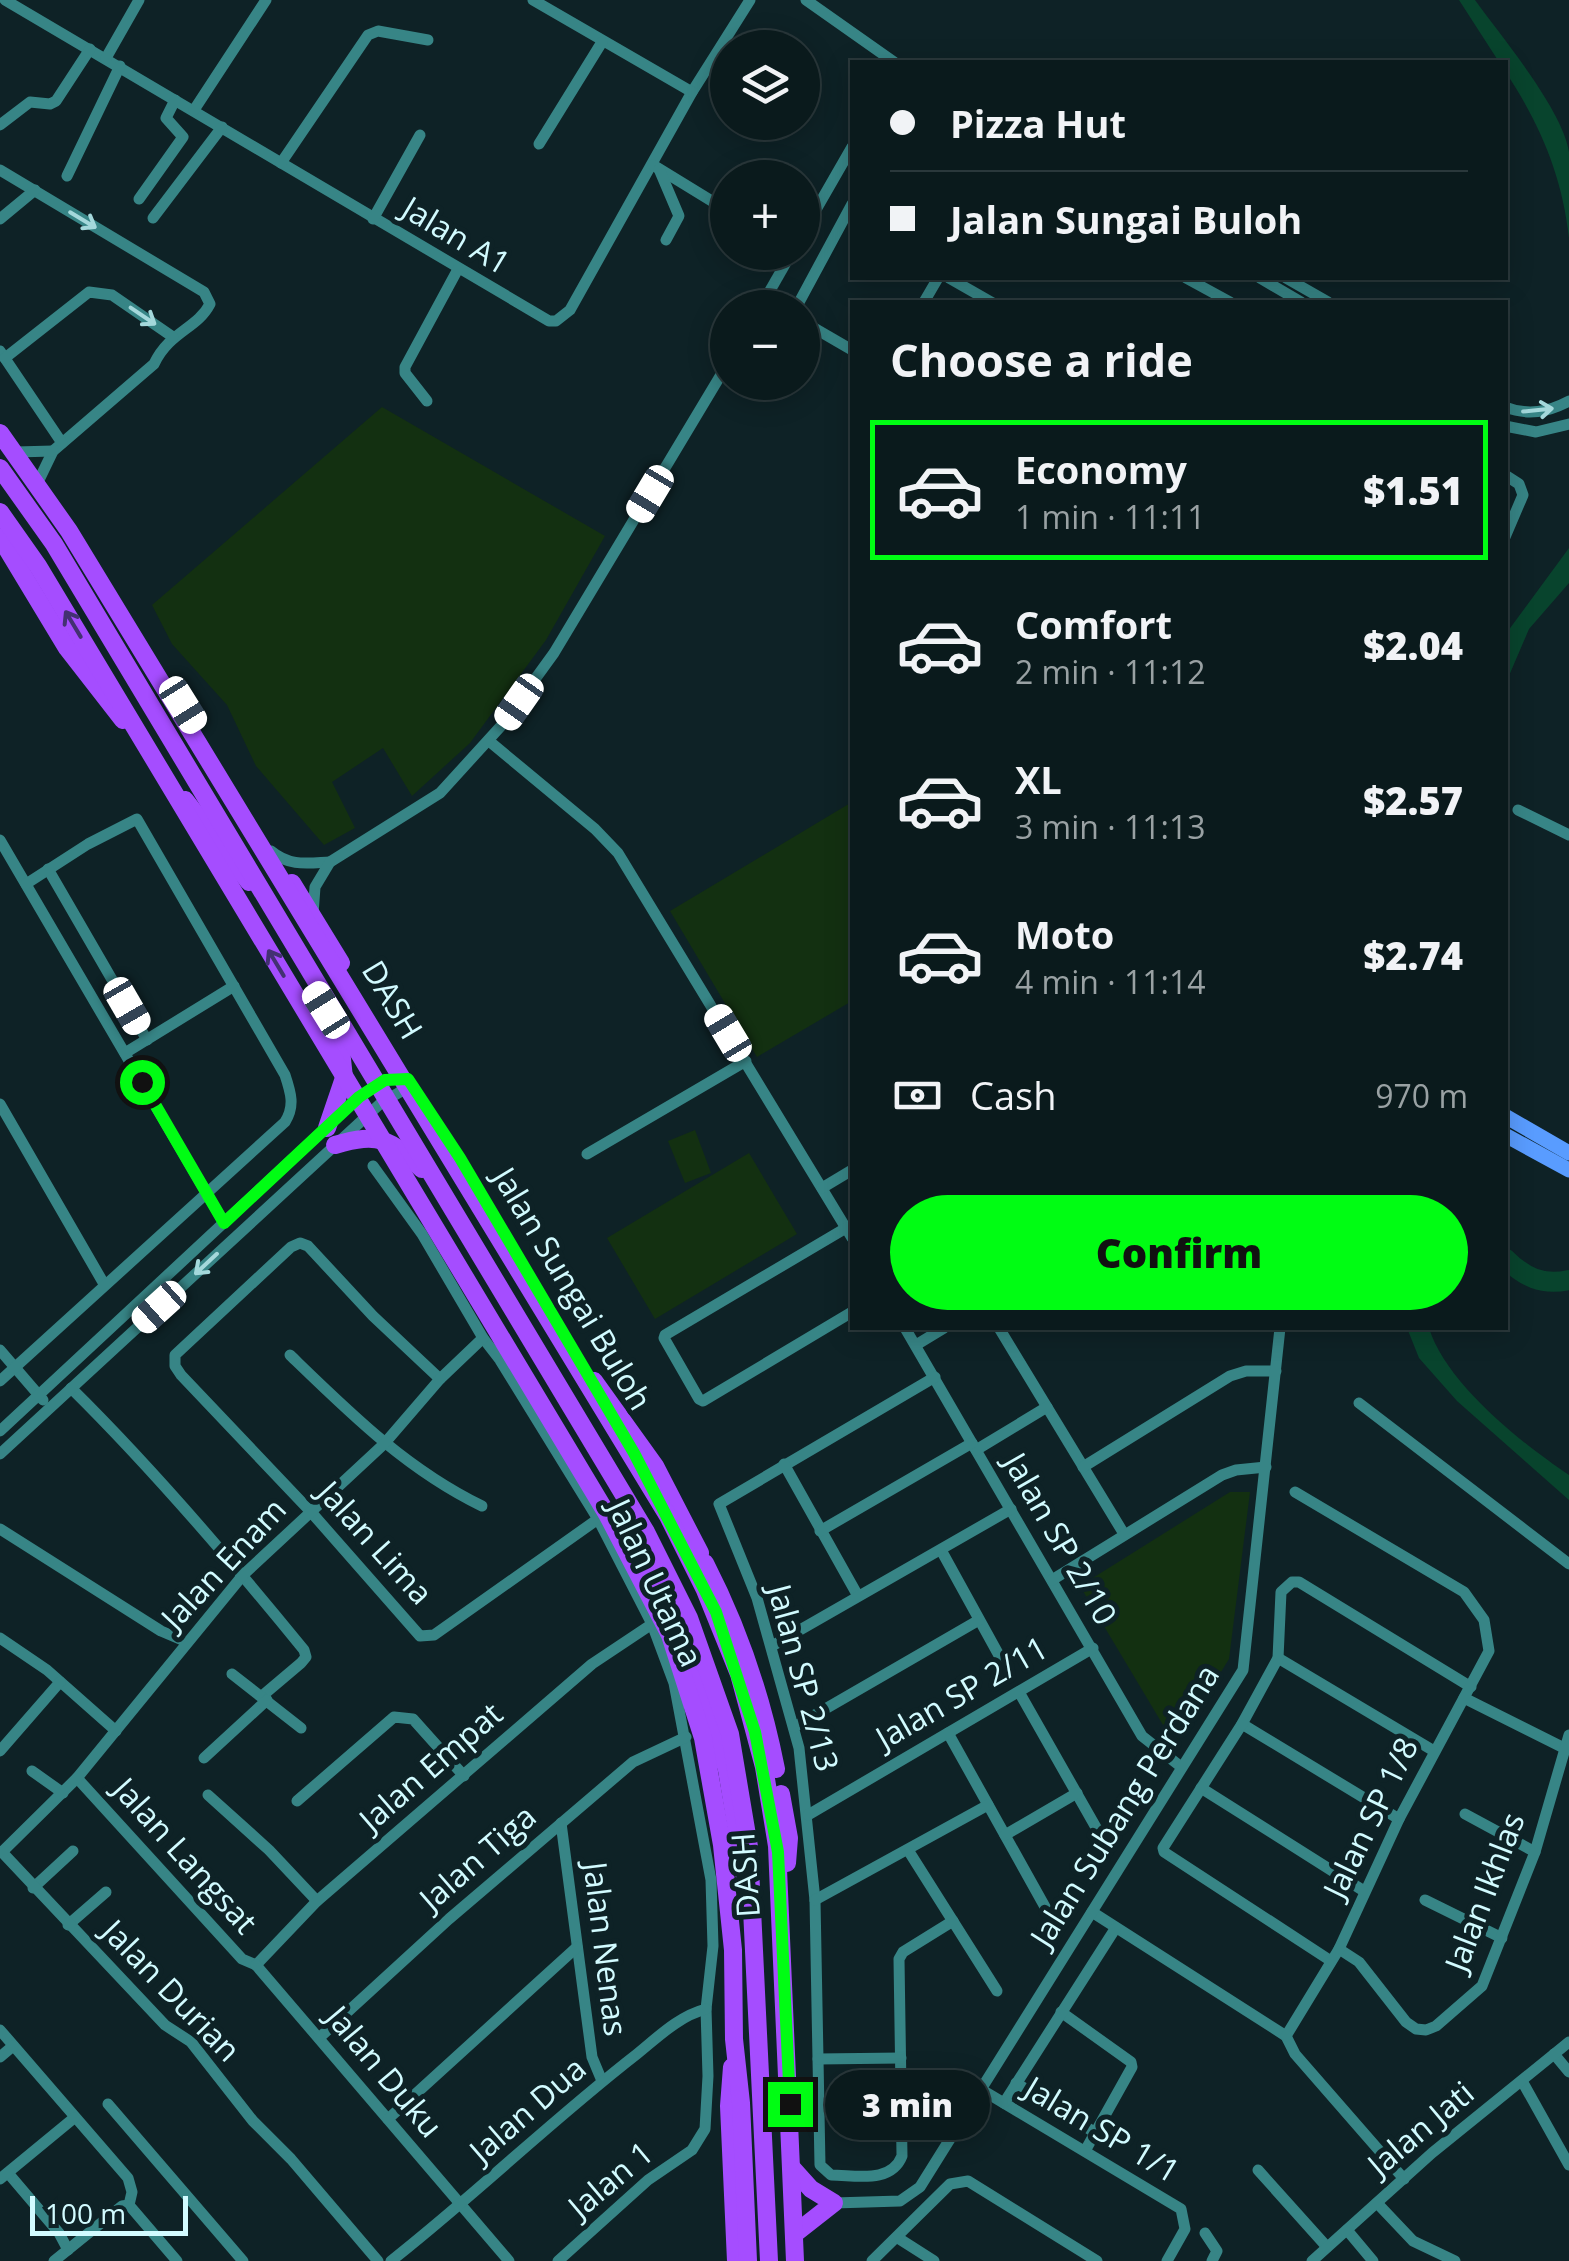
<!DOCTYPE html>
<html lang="en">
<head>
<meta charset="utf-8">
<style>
	:root { --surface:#0a1a1c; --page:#182729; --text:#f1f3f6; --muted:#99a1a3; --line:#2a383b; --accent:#00fd13 }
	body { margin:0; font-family:"Open Sans",sans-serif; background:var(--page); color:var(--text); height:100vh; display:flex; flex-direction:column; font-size:38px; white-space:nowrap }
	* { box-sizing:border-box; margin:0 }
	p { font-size:32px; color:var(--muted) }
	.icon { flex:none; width:55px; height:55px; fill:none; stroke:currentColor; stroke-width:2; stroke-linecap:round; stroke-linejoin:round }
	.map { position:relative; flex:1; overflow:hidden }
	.sheet { position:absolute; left:850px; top:300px; width:658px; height:1030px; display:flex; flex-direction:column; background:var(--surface); border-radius:0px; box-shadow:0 5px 25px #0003,0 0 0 2px var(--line) }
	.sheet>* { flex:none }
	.top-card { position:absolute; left:850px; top:60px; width:658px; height:220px; border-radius:0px; box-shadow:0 5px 25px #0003,0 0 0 2px var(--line); display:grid; align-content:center; height:220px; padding:0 40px; background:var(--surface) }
	.controls { position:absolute; left:710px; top:30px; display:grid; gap:20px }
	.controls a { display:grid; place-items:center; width:110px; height:110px; border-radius:50%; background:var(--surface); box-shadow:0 5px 25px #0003,0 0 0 2px var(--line); font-size:50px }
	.scale { position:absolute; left:30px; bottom:25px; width:158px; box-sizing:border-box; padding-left:10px; border:5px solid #d2fbff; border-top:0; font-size:28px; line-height:35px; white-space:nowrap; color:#d2fbff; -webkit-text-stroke:8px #0e2226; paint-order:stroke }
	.end { position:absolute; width:45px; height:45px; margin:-22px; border:12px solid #00fd13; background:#111; box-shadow:0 0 0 5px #111 }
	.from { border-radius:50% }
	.bubble { position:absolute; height:70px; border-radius:35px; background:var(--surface); box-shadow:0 5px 25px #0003,0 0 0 2px var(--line); font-size:32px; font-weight:800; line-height:70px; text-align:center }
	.car { position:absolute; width:30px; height:60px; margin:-30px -15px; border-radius:12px; box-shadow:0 0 8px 2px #0007; background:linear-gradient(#fff 24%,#345 0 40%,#fff 0 76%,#345 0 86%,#fff 0) }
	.top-card b { display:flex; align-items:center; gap:35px; height:95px; font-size:38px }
	.top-card b+b { border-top:2px solid var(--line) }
	.top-card i { width:25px; height:25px; background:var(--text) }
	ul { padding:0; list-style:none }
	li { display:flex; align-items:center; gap:30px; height:140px; margin:0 20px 15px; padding:0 20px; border:5px solid transparent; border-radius:0px }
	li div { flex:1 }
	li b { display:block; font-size:38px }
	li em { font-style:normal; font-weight:800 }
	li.on { border-color:var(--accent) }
	li>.icon { width:90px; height:90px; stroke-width:1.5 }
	h2 { padding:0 40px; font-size:45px; line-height:120px }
	.pay { display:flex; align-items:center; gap:25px; height:110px; padding:0 40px; font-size:38px }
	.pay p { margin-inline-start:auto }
	.cta { display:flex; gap:20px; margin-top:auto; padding:20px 40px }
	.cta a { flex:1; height:115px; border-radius:60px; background:var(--accent); color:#111; font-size:40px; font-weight:800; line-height:115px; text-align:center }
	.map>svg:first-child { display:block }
	.green { fill:#133011 }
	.water { fill:#08442d }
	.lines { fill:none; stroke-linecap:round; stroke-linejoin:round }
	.river { stroke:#08442d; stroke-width:20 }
	.minor { stroke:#378586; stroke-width:11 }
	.major { stroke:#599cff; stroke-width:15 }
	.highway { stroke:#a54dff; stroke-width:18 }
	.highway-bridge { stroke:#a54dff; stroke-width:18 }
	.oneway { stroke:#a4d8db }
	.oneway2 { stroke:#433172 }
	.route { stroke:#00fd13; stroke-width:12 }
	.labels { text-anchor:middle; stroke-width:10; stroke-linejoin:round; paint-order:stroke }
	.street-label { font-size:32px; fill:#d2fbff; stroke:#0e2226 }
</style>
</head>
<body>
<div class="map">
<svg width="1569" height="2261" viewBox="0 0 1569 2261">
	<rect width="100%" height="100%" fill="#0e2226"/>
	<!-- green -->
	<g class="green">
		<polygon points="382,407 605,536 546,640 470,743 412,796 383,748 332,782 355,828 324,845 256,766 227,705 172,644 152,605"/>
		<polygon points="852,802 852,1001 757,1057 670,911"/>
		<polygon points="695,1130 711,1173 685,1183 668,1141"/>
		<polygon points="749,1153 797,1234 655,1319 607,1238"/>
		<polygon points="1230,1492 1250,1492 1229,1659 1180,1738 1172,1740 1080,1586"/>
	</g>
	<!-- water -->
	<g class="water">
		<path d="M1459 0H1475C1501 36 1563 110 1569 152 1569 180 1569 210 1569 238 1562 175 1540 124 1505 71V62H1499Z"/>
		<polygon points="1569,548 1569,583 1529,629 1505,685 1505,635"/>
		<path d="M1407 1328H1429C1446 1383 1521 1443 1569 1475V1500L1457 1401 1419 1358Z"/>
	</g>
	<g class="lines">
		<!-- river -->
		<path class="river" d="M1505 1258C1524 1277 1542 1286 1569 1280"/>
		<!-- minor -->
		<g class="minor">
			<polyline points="5,0 549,321 556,321 570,310 692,92 750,0"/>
			<polyline points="533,0 692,92"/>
			<polyline points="806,0 894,62"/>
			<polyline points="106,58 139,0"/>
			<polyline points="194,110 266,0"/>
			<polyline points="0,125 30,102 50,104 56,101 90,49"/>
			<polyline points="539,144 602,42"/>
			<polyline points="281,163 368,35 378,31 428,40"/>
			<polyline points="653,165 728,211"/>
			<polyline points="659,169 679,216 666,240"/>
			<path d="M0 170 204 292 210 304C197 329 170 331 154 364L53 451 38 482"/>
			<polyline points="67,176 120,66"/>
			<polyline points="139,199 183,137 166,118 175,100"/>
			<polyline points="153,218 222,127"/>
			<polyline points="0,219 35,190"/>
			<polyline points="373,219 420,135"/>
			<polyline points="802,234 852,147"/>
			<polyline points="949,278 991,302"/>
			<polyline points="1186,278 1230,302"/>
			<polyline points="1260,278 1301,302"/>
			<polyline points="1286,278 1328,302"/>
			<polyline points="765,300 778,308"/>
			<polyline points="924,302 938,278"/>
			<polyline points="760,308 792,252"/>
			<polyline points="796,308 852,204"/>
			<polyline points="802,321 852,350"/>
			<polyline points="0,351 62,443"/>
			<polyline points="5,358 89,292 112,295 173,337"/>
			<polyline points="427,401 405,373 405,367 458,269"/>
			<path d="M1505 407C1528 416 1548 412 1569 401"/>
			<polyline points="1505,426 1536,432 1569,424"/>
			<polyline points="16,452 53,451"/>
			<polyline points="1505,475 1519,484 1523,495 1505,537"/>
			<polyline points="489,741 595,829 618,853 852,1238"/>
			<polyline points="1518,810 1569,835"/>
			<polyline points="0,840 224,1223"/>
			<path d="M271 851C290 867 308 863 330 862"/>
			<polyline points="48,869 147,1040"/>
			<polyline points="313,914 315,887 330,862 440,793 501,726 554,653 728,363"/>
			<polyline points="125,1053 234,986"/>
			<polyline points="0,1104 104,1284"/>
			<polyline points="587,1154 746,1061"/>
			<polyline points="373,1166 422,1234 483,1338 500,1360 598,1519 652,1624 674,1683 711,1880 713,1946 706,2009 708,2076 705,2129 692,2150 648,2180 558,2261"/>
			<polyline points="822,1188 852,1170"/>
			<polyline points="846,1228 665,1335 664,1338 699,1399 703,1401 852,1312"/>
			<polyline points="905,1328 1142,1736 1180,1766"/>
			<polyline points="999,1328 1124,1534"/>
			<polyline points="916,1345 944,1328"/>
			<polyline points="0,1350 43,1400"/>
			<path d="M290 1355C350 1413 406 1469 482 1506"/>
			<path d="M935 1377 719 1504 757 1598 799 1748 815 1900 820 2165 831 2175C856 2175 891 2184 902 2156L899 1959 903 1952 953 1921"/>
			<polyline points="440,1379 373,1316 308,1246 300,1243 291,1247 175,1355 175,1366 181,1375 311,1512 420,1636 434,1635 598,1519"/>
			<path d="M0 1381 285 1122C295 1106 291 1093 285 1075L137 819 88 844 26 884"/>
			<path d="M71 1388C154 1470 230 1559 304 1650L306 1657 301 1663 262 1696"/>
			<polyline points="1359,1403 1569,1564"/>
			<polyline points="0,1431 359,1097 385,1080 404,1079"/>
			<polyline points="976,1450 1047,1407"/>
			<polyline points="0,1454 381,1103 400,1092 406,1083"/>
			<polyline points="784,1464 858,1596"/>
			<polyline points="1083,1467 1230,1376 1246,1371 1276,1371"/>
			<polyline points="0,1529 161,1631 187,1642"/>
			<polyline points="820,1531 972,1443"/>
			<polyline points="941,1550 1006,1668"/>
			<polyline points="1052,1580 1222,1475 1236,1470 1266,1467"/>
			<polyline points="0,1638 47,1670 116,1731"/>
			<polyline points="772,1646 1011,1509"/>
			<polyline points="1278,1658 1434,1751"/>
			<polyline points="232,1674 301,1728"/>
			<polyline points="1019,1692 1102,1838"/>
			<polyline points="1464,1698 1564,1748"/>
			<polyline points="1242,1724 1399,1819"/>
			<polyline points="794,1727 979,1620"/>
			<polyline points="948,1733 1054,1923"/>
			<polyline points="0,1751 60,1682"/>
			<polyline points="204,1758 267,1700"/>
			<polyline points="32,1771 63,1793"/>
			<polyline points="77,1778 242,1959 256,1965"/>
			<polyline points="1201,1788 1364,1891"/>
			<polyline points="208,1795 269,1850 317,1901"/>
			<polyline points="297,1801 394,1717 413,1719 464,1776"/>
			<polyline points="1465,1814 1535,1852"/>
			<polyline points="808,1815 1093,1648"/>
			<polyline points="561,1823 592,2057 602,2081"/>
			<polyline points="1005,1835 1077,1793"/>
			<polyline points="908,1850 997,1991"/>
			<polyline points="33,1888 73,1851"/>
			<polyline points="815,1900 988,1805"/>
			<polyline points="1425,1900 1502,1938"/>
			<polyline points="1092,1912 1286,2036 1295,2054 1404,2179"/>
			<polyline points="68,1925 106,1892"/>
			<polyline points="1339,1949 1359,1962 1406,2022 1416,2029 1426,2030 1436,2026 1482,1986 1535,1852 1569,1735"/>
			<polyline points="1331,1961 1164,1852 1163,1848 1242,1724 1278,1658 1281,1592 1292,1582 1299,1582 1471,1687"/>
			<polyline points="256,1965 317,1901 592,1664 652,1624"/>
			<polyline points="256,1965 509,2261"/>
			<polyline points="1061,2012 1131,2062 1132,2067 1085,2151"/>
			<polyline points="0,2030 128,2178 132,2192 129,2205"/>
			<polyline points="1286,2036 1339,1949 1399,1819 1489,1651 1484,1620 1464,1592 1295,1492"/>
			<polyline points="319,2038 449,1919 633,1762 686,1737"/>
			<polyline points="1554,2054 1569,2072"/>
			<polyline points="0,2057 13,2046"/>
			<polyline points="818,2059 901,2058"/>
			<polyline points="1522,2081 1569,2165"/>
			<polyline points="1016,2083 1094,2132"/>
			<polyline points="982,2090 1181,2209 1185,2229 1167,2261"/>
			<polyline points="1004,2103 1115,1929"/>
			<polyline points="108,2104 243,2261"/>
			<polyline points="388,2119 577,1947"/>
			<polyline points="1258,2170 1327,2247"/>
			<polyline points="8,2173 59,2233 68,2250"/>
			<polyline points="0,2179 74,2118"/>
			<polyline points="834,2203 900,2201 920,2187 1243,1670 1280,1328"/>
			<polyline points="1377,2203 1413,2241 1455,2261"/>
			<polyline points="129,2205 177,2261"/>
			<polyline points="1347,2230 1373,2261"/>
			<polyline points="1205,2233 1217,2251 1212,2261"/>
			<polyline points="898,2238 934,2261"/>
			<polyline points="54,2261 122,2206 129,2205"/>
			<polyline points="378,2261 291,2159 253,2121 191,2042 165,2025 2,1852 77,1778 243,1575 384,1444 440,1379 483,1338"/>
			<path d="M391 2261C475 2195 552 2120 637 2054 658 2037 679 2016 706 2009"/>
			<polyline points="872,2261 950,2184 968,2181 1097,2261"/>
			<polyline points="1312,2261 1432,2153 1569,2042"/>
		</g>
		<!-- major -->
		<g class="major">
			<polyline points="1505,1116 1569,1153"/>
			<polyline points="1505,1135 1569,1170"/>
		</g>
		<!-- highway -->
		<g class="highway">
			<polyline points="0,537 67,648 123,720"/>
			<polyline points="185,800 249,882"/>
			<polyline points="292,883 341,963"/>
			<polyline points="327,1128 344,1078 339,1031"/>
			<path d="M335 1145C380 1132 389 1139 422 1169"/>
			<polyline points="594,1381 655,1466 700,1553"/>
			<polyline points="623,1507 700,1678 727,1770 744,1874"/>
			<polyline points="732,2067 729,2106 736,2261"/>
			<polyline points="793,2169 811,2189 834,2203 797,2232"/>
		</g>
		<!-- highway-bridge -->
		<g class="highway-bridge">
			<polyline points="0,433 69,531 668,1516 705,1590 739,1674 764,1767 777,1846 795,2261"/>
			<polyline points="0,468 54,544 646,1532 689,1618 730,1734 749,1847 769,2261"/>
			<polyline points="0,512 38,566 607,1514 670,1635 703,1738 722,1845 733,1950 734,2039 741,2103 748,2261"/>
			<path d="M705 1563C738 1627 762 1698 776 1769"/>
			<polyline points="781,1794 789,1838 787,1863"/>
		</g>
	</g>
	<!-- one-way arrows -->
	<defs><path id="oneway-shaft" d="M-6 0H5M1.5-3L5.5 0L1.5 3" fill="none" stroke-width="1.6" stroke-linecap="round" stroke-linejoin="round" transform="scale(2.5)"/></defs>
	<g class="oneway">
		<use href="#oneway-shaft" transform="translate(83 220) rotate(31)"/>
		<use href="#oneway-shaft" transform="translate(143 316) rotate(34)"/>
		<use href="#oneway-shaft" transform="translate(1538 410) rotate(-6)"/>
		<use href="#oneway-shaft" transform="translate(206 1264) rotate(137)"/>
	</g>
	<g class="oneway2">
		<use href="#oneway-shaft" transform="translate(73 624) rotate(-121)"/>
		<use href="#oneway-shaft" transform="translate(276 963) rotate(-121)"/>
	</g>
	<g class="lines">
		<!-- route -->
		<polyline class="route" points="142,1082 224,1223 359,1097 385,1080 408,1079 460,1158 634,1453 716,1612 755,1732 778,1852 790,2104"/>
	</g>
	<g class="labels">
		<!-- street labels -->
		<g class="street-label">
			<text transform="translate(456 236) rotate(31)" y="11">Jalan A1</text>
			<text transform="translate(392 1000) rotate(59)" y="11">DASH</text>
			<text transform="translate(572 1289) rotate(59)" y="11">Jalan Sungai Buloh</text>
			<text transform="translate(1060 1539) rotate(60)" y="11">Jalan SP 2/10</text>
			<text transform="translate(375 1543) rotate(48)" y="11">Jalan Lima</text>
			<text transform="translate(224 1564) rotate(-47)" y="11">Jalan Enam</text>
			<text transform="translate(655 1583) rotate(65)" y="11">Jalan Utama</text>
			<text transform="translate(803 1678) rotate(75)" y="11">Jalan SP 2/13</text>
			<text transform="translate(962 1693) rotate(-30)" y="11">Jalan SP 2/11</text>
			<text transform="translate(431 1767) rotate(-41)" y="11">Jalan Empat</text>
			<text transform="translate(1125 1806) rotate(-58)" y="11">Jalan Subang Perdana</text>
			<text transform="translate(1371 1818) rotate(-64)" y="11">Jalan SP 1/8</text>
			<text transform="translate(185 1856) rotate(48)" y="11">Jalan Langsat</text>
			<text transform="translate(478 1858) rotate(-41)" y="11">Jalan Tiga</text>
			<text transform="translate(746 1875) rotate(-94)" y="11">DASH</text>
			<text transform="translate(1485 1892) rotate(-69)" y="11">Jalan Ikhlas</text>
			<text transform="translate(605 1949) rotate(83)" y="11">Jalan Nenas</text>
			<text transform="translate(171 1991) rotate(46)" y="11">Jalan Durian</text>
			<text transform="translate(384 2072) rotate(50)" y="11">Jalan Duku</text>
			<text transform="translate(528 2110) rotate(-41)" y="11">Jalan Dua</text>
			<text transform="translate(1421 2129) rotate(-40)" y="11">Jalan Jati</text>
			<text transform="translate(1102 2130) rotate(31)" y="11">Jalan SP 1/1</text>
			<text transform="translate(611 2180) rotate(-40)" y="11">Jalan 1</text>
		</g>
	</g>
</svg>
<div class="controls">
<a><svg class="icon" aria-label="layers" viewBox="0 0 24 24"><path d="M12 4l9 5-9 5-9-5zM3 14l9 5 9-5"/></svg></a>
<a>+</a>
<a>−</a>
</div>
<div class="scale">100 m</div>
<i class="end from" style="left:142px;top:1082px"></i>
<i class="end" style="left:790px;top:2104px"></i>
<div class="bubble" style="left:825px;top:2070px;width:165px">3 min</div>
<i class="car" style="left:650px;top:494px;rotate:211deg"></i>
<i class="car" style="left:519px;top:702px;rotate:215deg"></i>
<i class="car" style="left:183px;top:705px;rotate:148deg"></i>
<i class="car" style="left:127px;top:1006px;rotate:150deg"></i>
<i class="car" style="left:326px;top:1010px;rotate:328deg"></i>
<i class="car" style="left:728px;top:1033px;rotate:329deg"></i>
<i class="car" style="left:159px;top:1307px;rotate:228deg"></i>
<div class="top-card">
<b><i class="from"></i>Pizza Hut</b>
<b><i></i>Jalan Sungai Buloh</b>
</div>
<section class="sheet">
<h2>Choose a ride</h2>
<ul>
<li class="on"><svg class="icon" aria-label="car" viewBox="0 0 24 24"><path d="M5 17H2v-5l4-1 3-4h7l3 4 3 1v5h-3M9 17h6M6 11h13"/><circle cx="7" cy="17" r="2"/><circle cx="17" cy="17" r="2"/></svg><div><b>Economy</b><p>1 min · 11:11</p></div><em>$1.51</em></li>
<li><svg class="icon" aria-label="car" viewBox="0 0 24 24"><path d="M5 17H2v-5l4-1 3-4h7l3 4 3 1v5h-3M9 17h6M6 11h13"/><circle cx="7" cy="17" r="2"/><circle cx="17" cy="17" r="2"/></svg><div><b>Comfort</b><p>2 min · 11:12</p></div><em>$2.04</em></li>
<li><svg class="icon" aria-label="car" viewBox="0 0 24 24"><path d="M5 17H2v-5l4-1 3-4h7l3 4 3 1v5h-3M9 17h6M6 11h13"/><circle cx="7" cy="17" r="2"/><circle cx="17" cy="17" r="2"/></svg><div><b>XL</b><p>3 min · 11:13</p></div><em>$2.57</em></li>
<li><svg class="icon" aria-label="car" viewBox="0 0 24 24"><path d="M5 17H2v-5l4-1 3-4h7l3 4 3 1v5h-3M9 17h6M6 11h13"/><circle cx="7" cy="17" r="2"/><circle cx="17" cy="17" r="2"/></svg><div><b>Moto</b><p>4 min · 11:14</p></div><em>$2.74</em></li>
</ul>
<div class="pay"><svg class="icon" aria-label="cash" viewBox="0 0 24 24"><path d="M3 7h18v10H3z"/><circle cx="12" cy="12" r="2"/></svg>Cash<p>970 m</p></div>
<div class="cta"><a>Confirm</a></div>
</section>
</div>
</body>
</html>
